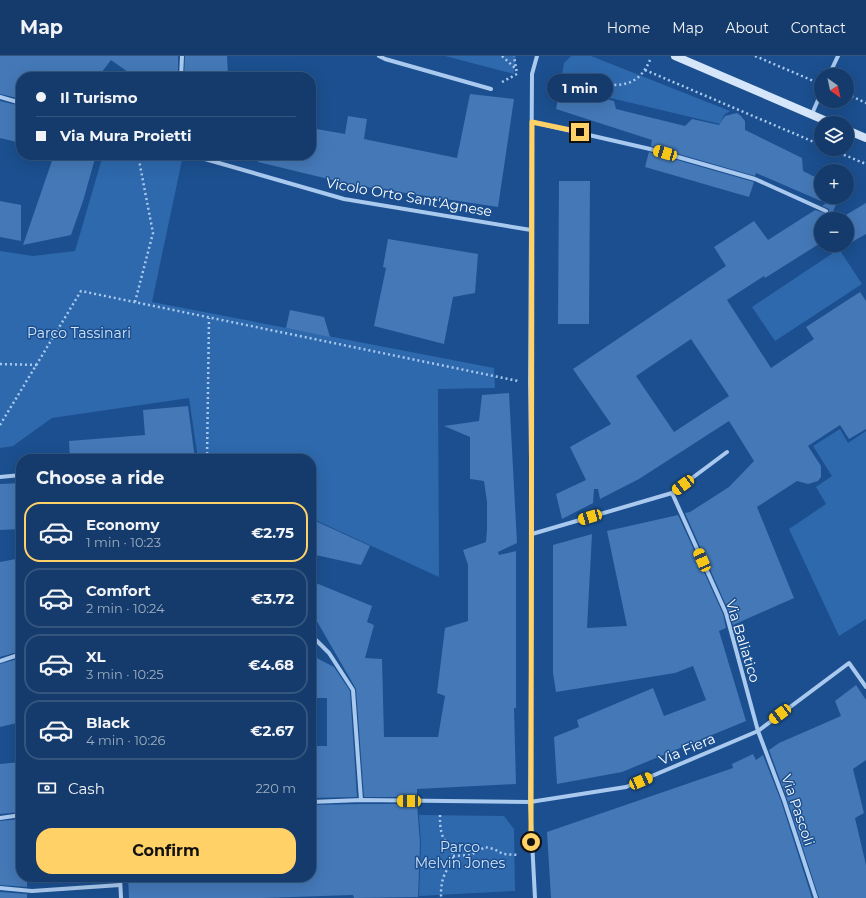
<!DOCTYPE html>
<html lang="en">
<head>
<meta charset="utf-8">
<style>
	:root { --surface:#143b6b; --page:#1d4271; --text:#f1f3f6; --muted:#9dadc1; --line:#33557e; --accent:#ffd166 }
	body { margin:0; font-family:Montserrat,sans-serif; background:var(--page); color:var(--text); height:100vh; display:flex; flex-direction:column; font-size:15px; white-space:nowrap }
	* { box-sizing:border-box; margin:0 }
	p { font-size:13px; color:var(--muted) }
	.icon { flex:none; width:22px; height:22px; fill:none; stroke:currentColor; stroke-width:2; stroke-linecap:round; stroke-linejoin:round }
	.map { position:relative; flex:1; overflow:hidden }
	.sheet { position:absolute; left:16px; top:398px; width:300px; height:428px; display:flex; flex-direction:column; background:var(--surface); border-radius:16px; box-shadow:0 4px 16px #0002,0 0 0 1px var(--line) }
	.sheet>* { flex:none }
	.top-card { position:absolute; left:16px; top:16px; width:300px; height:88px; border-radius:16px; box-shadow:0 4px 16px #0002,0 0 0 1px var(--line); display:grid; align-content:center; height:88px; padding:0 20px; background:var(--surface) }
	.needle { width:26px; rotate:147deg }
	.fabs { position:absolute; left:814px; top:12px; display:grid; gap:8px }
	.fabs a { display:grid; place-items:center; width:40px; height:40px; border-radius:50%; background:var(--surface); box-shadow:0 4px 16px #0002,0 0 0 1px var(--line); font-size:20px }
	.end { position:absolute; width:18px; height:18px; margin:-9px; border:5px solid #ffd166; background:#111; box-shadow:0 0 0 2px #111 }
	.from { border-radius:50% }
	.bubble { position:absolute; height:28px; border-radius:14px; background:var(--surface); box-shadow:0 4px 16px #0002,0 0 0 1px var(--line); font-size:13px; font-weight:700; line-height:28px; text-align:center }
	.car { position:absolute; width:12px; height:24px; margin:-12px -6px; border-radius:5px; box-shadow:0 0 3px 1px #0007; background:linear-gradient(#f5c518 24%,#345 0 40%,#f5c518 0 76%,#345 0 86%,#f5c518 0) }
	.top-card b { display:flex; align-items:center; gap:14px; height:38px; font-size:15px }
	.top-card b+b { border-top:1px solid var(--line) }
	.top-card i { width:10px; height:10px; background:var(--text) }
	ul { padding:0; list-style:none }
	li { display:flex; align-items:center; gap:12px; height:60px; margin:0 8px 6px; padding:0 12px; border:2px solid var(--line); border-radius:16px }
	li div { flex:1 }
	li b { display:block; font-size:15px }
	li em { font-style:normal; font-weight:700 }
	li.on { border-color:var(--accent) }
	li>.icon { width:36px; height:36px; stroke-width:1.5 }
	h2 { padding:0 20px; font-size:18px; line-height:48px }
	.pay { display:flex; align-items:center; gap:10px; height:44px; padding:0 20px; font-size:15px }
	.pay p { margin-inline-start:auto }
	.action { display:flex; gap:8px; margin-top:auto; padding:8px 20px }
	.action a { flex:1; height:46px; border-radius:16px; background:var(--accent); color:#111; font-size:16px; font-weight:700; line-height:46px; text-align:center }
	header { display:flex; align-items:center; gap:24px; box-sizing:border-box; height:56px; padding:0 20px; background:var(--surface); border-bottom:1px solid var(--line) }
	header strong { font-size:19px }
	nav { display:flex; gap:22px; margin-inline-start:auto; font-size:14px }
	.map>svg:first-child { display:block }
	.green { fill:#2e69ad }
	.building { fill:#4478b7; fill-rule:evenodd }
	.lines { fill:none; stroke-linecap:round; stroke-linejoin:round }
	.path { stroke:#a9c9ee; stroke-width:2.5; stroke-dasharray:2 3; stroke-linecap:butt }
	.street { stroke:#a9c9ee; stroke-width:4 }
	.secondary { stroke:#d6e6fa; stroke-width:8 }
	.route { stroke:#ffd166; stroke-width:5 }
	.labels { text-anchor:middle; stroke-width:3; stroke-linejoin:round; paint-order:stroke }
	.street-label { font-size:14px; fill:#fff; stroke:#1b4f8f }
	.park-label { font-size:14px; fill:#cfe3fa; stroke:#1b4f8f }
</style>
</head>
<body>
<header>
<strong>Map</strong>
<nav><a>Home</a><a>Map</a><a>About</a><a>Contact</a></nav>
</header>
<div class="map">
<svg width="866" height="842" viewBox="0 0 866 842">
	<rect width="100%" height="100%" fill="#1b4f8f"/>
	<!-- green -->
	<g class="green">
		<polygon points="445,0 516,0 514,18"/>
		<polygon points="571,0 591,0 730,55 724,59 720,68 560,30 564,7"/>
		<polygon points="103,99 165,99 182,104 152,246 494,312 495,332 438,333 439,521 311,462 311,403 198,403 189,342 52,362 13,390 0,392 0,195 33,200 75,195"/>
		<polygon points="839,193 862,228 775,285 752,251"/>
		<polygon points="840,373 848,387 866,375 866,563 839,580 789,473 826,448 816,431 832,420 813,390"/>
		<polygon points="419,759 504,760 514,773 515,835 419,840 421,788"/>
	</g>
	<!-- building -->
	<g class="building">
		<polygon points="0,0 178,0 178,21 135,21 111,4 98,21 21,21 21,43 0,38"/>
		<polygon points="185,0 227,0 228,21 184,21"/>
		<polygon points="560,32 614,45 616,53 685,70 692,63 719,69 725,60 737,57 741,60 745,65 745,74 802,102 803,115 821,124 821,145 756,117 755,120 651,90 652,84 556,53"/>
		<polygon points="470,38 514,43 498,151 353,129 258,106 259,99 311,99 311,72 345,78 348,60 367,63 364,83 457,102"/>
		<polygon points="0,45 21,50 21,87 0,82"/>
		<polygon points="649,96 754,126 749,141 645,111"/>
		<polygon points="54,99 96,99 83,145 71,179 23,189"/>
		<polygon points="559,125 590,125 589,268 558,268"/>
		<path d="M836 141H839L830 163H821V183L819 188 765 222 764 220 727 244 771 312 814 283 806 271 860 236 866 245V373L849 383 840 369 808 390 821 410V421L818 425 808 428 797 425 757 451 794 542 733 569 729 556 685 457 690 456 729 431 754 405 729 365 639 423 600 443 598 433H594L593 447 562 463 556 438 586 424 570 391 611 368 573 313 726 210 714 191 754 165 768 184 815 154 828 158 829 153 822 150ZM691 283 729 340 674 376 636 320Z"/>
		<polygon points="0,145 21,149 21,185 0,181"/>
		<polygon points="866,147 866,178 852,186 847,178 847,163 839,163"/>
		<polygon points="388,183 478,198 475,237 453,241 444,288 374,270 386,212 383,211"/>
		<polygon points="290,254 324,261 330,281 286,272"/>
		<polygon points="509,337 517,487 498,496 499,499 516,495 516,652 514,652 516,728 417,733 417,741 364,741 356,633 311,555 311,525 372,550 367,566 374,569 365,602 382,603 384,681 438,681 445,640 437,637 445,572 468,565 468,509 463,494 486,486 487,473 487,446 484,425 470,423 470,381 444,370 479,365 482,339"/>
		<polygon points="188,350 195,403 70,403 69,385 145,379 143,354"/>
		<polygon points="21,427 21,473 0,474 0,428"/>
		<polygon points="678,459 723,558 726,572 719,575 746,665 622,716 557,728 554,681 579,671 577,664 653,632 664,660 706,644 693,610 675,617 556,636 553,617 553,489 592,478 587,572 627,570 607,475"/>
		<polygon points="311,463 370,490 361,509 311,498"/>
		<polygon points="21,502 21,595 0,601 0,506"/>
		<polygon points="311,599 334,611 350,635 357,741 311,742 311,690 327,690 327,642 311,642"/>
		<polygon points="21,602 21,666 0,671 0,608"/>
		<polygon points="856,629 866,644 866,704 853,713 864,757 855,762 866,809 866,842 819,842 787,743 769,694 779,687 841,660 835,645"/>
		<polygon points="753,698 756,704 763,699 781,745 812,842 551,842 547,776 733,712 732,708"/>
		<polygon points="21,706 21,756 0,758 0,708"/>
		<polygon points="361,748 417,748 420,787 418,841 354,842 353,839 263,842 129,842 128,821 311,821 311,749"/>
		<polygon points="21,763 21,821 27,821 27,831 0,829 0,765"/>
		<polygon points="0,836 27,838 27,842 0,842"/>
	</g>
	<g class="lines">
		<!-- path -->
		<g class="path">
			<polyline points="502,0 516,13"/>
			<polyline points="755,0 816,26"/>
			<polyline points="645,14 821,89"/>
			<path d="M555 20C589 19 631 49 650 4"/>
			<polyline points="502,26 517,18 514,0"/>
			<polyline points="847,38 866,47"/>
			<polyline points="830,93 866,108"/>
			<polyline points="135,246 153,177 138,99"/>
			<polyline points="0,308 37,309"/>
			<polyline points="0,369 81,235 518,325"/>
			<polyline points="207,403 209,262"/>
			<path d="M440 759C440 766 440 774 443 781 446 787 453 792 453 800 453 808 446 813 444 820 441 827 441 835 441 842"/>
			<polyline points="453,800 471,799 485,791 494,793 503,798 519,799"/>
		</g>
		<!-- street -->
		<g class="street">
			<polyline points="379,0 385,3 491,33"/>
			<polyline points="829,19 838,0"/>
			<polyline points="181,21 182,0"/>
			<polyline points="0,41 21,47"/>
			<polyline points="812,58 821,37"/>
			<polyline points="532,66 650,93 755,123 826,155"/>
			<polyline points="191,99 344,143 531,174"/>
			<polyline points="0,421 21,419"/>
			<polyline points="672,437 726,557 758,675 784,744 816,842"/>
			<polyline points="532,478 672,437 727,396"/>
			<polyline points="311,579 329,597 353,634 361,744"/>
			<polyline points="0,605 21,598"/>
			<polyline points="311,746 361,744 530,746 626,731 758,675 849,607 866,631"/>
			<polyline points="0,762 21,759"/>
			<polyline points="120,821 121,842"/>
			<polyline points="0,832 32,835 120,829"/>
			<polyline points="535,842 530,746 532,478 530,327 532,18 537,0"/>
		</g>
		<!-- secondary -->
		<g class="secondary">
			<polyline points="675,0 831,67"/>
			<polyline points="847,74 866,82"/>
		</g>
	</g>
	<g class="lines">
		<!-- route -->
		<polyline class="route" points="531,786 532,66 580,76"/>
	</g>
	<g class="labels">
		<!-- street labels -->
		<g class="street-label">
			<text transform="translate(409 141) rotate(10)" y="5">Vicolo Orto Sant'Agnese</text>
			<text transform="translate(743 585) rotate(73)" y="5">Via Baliatico</text>
			<text transform="translate(687 693) rotate(-23)" y="5">Via Fiera</text>
			<text transform="translate(798 754) rotate(71)" y="5">Via Pascoli</text>
		</g>
		<!-- park labels -->
		<g class="park-label">
			<text x="79" y="282">Parco Tassinari</text>
			<text x="460" y="796">Parco<tspan x="460" dy="16">Melvin Jones</tspan></text>
		</g>
	</g>
</svg>
<div class="fabs">
<a><svg class="needle" viewBox="-14 -14 28 28"><path d="M0-13l5 13h-10z" fill="#e53935"/><path d="M0 13l5-13h-10z" fill="#9dadc1"/></svg></a>
<a><svg class="icon" aria-label="layers" viewBox="0 0 24 24"><path d="M12 4l9 5-9 5-9-5zM3 14l9 5 9-5"/></svg></a>
<a>+</a>
<a>−</a>
</div>
<i class="end from" style="left:531px;top:786px"></i>
<i class="end" style="left:580px;top:76px"></i>
<div class="bubble" style="left:547px;top:18px;width:66px">1 min</div>
<i class="car" style="left:665px;top:97px;rotate:286deg"></i>
<i class="car" style="left:683px;top:429px;rotate:233deg"></i>
<i class="car" style="left:590px;top:461px;rotate:254deg"></i>
<i class="car" style="left:702px;top:504px;rotate:336deg"></i>
<i class="car" style="left:780px;top:658px;rotate:233deg"></i>
<i class="car" style="left:641px;top:725px;rotate:67deg"></i>
<i class="car" style="left:409px;top:745px;rotate:271deg"></i>
<div class="top-card">
<b><i class="from"></i>Il Turismo</b>
<b><i></i>Via Mura Proietti</b>
</div>
<section class="sheet">
<h2>Choose a ride</h2>
<ul>
<li class="on"><svg class="icon" aria-label="car" viewBox="0 0 24 24"><path d="M5 17H2v-5l4-1 3-4h7l3 4 3 1v5h-3M9 17h6M6 11h13"/><circle cx="7" cy="17" r="2"/><circle cx="17" cy="17" r="2"/></svg><div><b>Economy</b><p>1 min · 10:23</p></div><em>€2.75</em></li>
<li><svg class="icon" aria-label="car" viewBox="0 0 24 24"><path d="M5 17H2v-5l4-1 3-4h7l3 4 3 1v5h-3M9 17h6M6 11h13"/><circle cx="7" cy="17" r="2"/><circle cx="17" cy="17" r="2"/></svg><div><b>Comfort</b><p>2 min · 10:24</p></div><em>€3.72</em></li>
<li><svg class="icon" aria-label="car" viewBox="0 0 24 24"><path d="M5 17H2v-5l4-1 3-4h7l3 4 3 1v5h-3M9 17h6M6 11h13"/><circle cx="7" cy="17" r="2"/><circle cx="17" cy="17" r="2"/></svg><div><b>XL</b><p>3 min · 10:25</p></div><em>€4.68</em></li>
<li><svg class="icon" aria-label="car" viewBox="0 0 24 24"><path d="M5 17H2v-5l4-1 3-4h7l3 4 3 1v5h-3M9 17h6M6 11h13"/><circle cx="7" cy="17" r="2"/><circle cx="17" cy="17" r="2"/></svg><div><b>Black</b><p>4 min · 10:26</p></div><em>€2.67</em></li>
</ul>
<div class="pay"><svg class="icon" aria-label="cash" viewBox="0 0 24 24"><path d="M3 7h18v10H3z"/><circle cx="12" cy="12" r="2"/></svg>Cash<p>220 m</p></div>
<div class="action"><a>Confirm</a></div>
</section>
</div>
</body>
</html>
